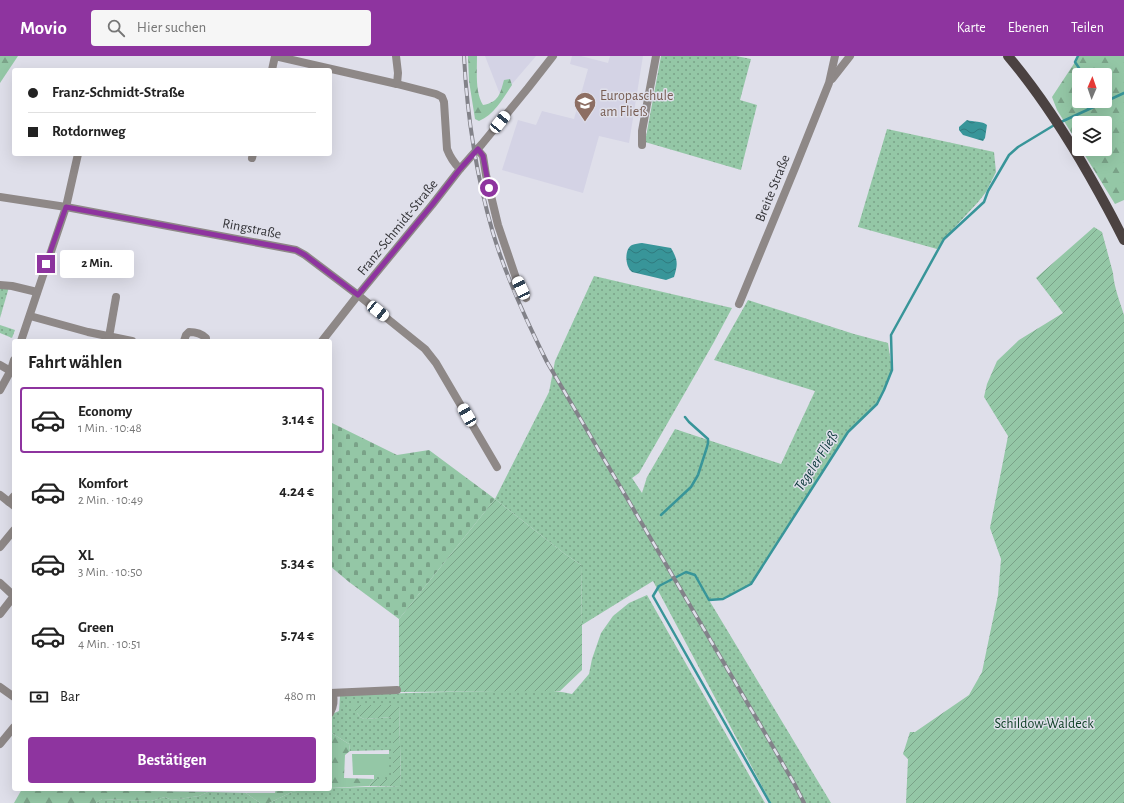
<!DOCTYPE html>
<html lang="de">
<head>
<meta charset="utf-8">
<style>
	:root { --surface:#fff; --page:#f6f6f6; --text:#222; --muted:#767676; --line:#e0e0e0; --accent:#8e349f }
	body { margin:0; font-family:"Alegreya Sans",sans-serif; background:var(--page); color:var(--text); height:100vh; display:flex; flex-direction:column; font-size:15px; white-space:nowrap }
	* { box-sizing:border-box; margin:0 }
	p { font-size:13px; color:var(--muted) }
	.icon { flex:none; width:22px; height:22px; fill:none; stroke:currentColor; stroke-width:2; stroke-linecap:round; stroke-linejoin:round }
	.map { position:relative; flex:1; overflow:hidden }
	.drawer { position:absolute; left:12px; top:283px; width:320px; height:452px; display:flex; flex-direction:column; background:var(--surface); border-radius:4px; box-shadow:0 4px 16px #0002 }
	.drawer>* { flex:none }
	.banner { position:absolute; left:12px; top:12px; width:320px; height:88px; border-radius:4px; box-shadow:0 4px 16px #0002; display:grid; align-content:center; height:88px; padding:0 16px; background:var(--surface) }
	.needle { width:26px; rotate:2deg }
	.fabs { position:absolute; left:1072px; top:12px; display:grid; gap:8px }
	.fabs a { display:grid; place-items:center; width:40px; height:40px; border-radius:4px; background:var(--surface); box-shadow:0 4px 16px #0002; font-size:20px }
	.end { position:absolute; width:18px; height:18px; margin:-9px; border:5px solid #8e349f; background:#fff; box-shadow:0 0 0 2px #fff }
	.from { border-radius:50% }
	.bubble { position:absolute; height:28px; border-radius:4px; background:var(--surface); box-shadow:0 4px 16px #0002; font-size:13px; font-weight:700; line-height:28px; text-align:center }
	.car { position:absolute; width:12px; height:24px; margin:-12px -6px; border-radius:5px; box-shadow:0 0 3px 1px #0007; background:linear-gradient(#fff 24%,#345 0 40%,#fff 0 76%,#345 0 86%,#fff 0) }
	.banner b { display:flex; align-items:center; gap:14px; height:38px; font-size:15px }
	.banner b+b { border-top:1px solid var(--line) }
	.banner i { width:10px; height:10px; background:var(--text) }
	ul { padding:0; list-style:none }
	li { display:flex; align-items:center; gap:12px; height:66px; margin:0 8px 6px; padding:0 8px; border:2px solid transparent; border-radius:4px }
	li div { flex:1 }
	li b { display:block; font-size:15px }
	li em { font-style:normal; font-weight:700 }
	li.selected { border-color:var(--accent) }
	li>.icon { width:36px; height:36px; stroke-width:1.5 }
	h2 { padding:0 16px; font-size:18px; line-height:48px }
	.pay { display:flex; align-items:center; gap:10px; height:44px; padding:0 16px; font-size:15px }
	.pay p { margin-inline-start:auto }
	.primary-button { display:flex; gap:8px; margin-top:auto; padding:8px 16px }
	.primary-button a { flex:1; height:46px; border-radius:4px; background:var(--accent); color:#fff; font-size:16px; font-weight:700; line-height:46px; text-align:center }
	header { display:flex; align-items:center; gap:24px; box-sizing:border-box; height:56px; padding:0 20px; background:var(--accent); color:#fff }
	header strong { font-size:19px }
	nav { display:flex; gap:22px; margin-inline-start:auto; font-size:14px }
	.search { width:280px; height:36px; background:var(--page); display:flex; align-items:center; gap:10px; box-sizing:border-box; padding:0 14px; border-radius:4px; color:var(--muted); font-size:15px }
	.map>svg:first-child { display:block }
	.built { fill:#d4d3e5 }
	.grass { fill:url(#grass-dots) }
	.forest { fill:url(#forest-firs); fill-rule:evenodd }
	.cemetery { fill:url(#cemetery-stones) }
	.garden { fill:url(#garden-furrows) }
	.pitch { fill:#94c7a6 }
	.water { fill:url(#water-waves) }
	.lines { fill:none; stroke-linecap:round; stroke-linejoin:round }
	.stream { stroke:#389599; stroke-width:2.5 }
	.minor { stroke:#8e8887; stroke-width:8 }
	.major { stroke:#4b4241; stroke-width:10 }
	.rail-casing { stroke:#828289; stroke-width:4 }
	.rail { stroke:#dfdfea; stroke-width:2.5; stroke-dasharray:8; stroke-linecap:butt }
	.route { stroke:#8e349f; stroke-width:5 }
	.labels { text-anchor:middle; stroke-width:3; stroke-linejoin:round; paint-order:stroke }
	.education-label { font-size:14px; fill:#785e54; stroke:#dfdfea; text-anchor:start }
	.street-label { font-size:14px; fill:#343438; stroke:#dfdfea }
	.park-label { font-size:14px; fill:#104127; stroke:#dfdfea }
	.water-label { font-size:15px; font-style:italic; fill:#093638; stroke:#dfdfea }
</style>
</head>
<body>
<header>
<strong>Movio</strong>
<div class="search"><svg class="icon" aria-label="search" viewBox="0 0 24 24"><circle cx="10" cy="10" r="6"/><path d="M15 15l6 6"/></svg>Hier suchen</div>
<nav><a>Karte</a><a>Ebenen</a><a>Teilen</a></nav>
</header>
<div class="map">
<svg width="1124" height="747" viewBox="0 0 1124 747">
	<defs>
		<pattern id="grass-dots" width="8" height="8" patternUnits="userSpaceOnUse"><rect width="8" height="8" fill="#94c7a6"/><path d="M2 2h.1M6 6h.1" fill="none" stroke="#7aa288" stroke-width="1.8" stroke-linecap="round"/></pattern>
		<pattern id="forest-firs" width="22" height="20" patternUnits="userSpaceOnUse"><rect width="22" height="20" fill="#94c7a6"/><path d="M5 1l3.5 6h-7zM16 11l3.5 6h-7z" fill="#7aa288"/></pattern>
		<pattern id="cemetery-stones" width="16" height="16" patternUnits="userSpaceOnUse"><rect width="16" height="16" fill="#94c7a6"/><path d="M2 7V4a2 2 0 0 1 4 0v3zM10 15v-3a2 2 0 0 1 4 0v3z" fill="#7aa288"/></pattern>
		<pattern id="garden-furrows" width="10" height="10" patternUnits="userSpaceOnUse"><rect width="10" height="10" fill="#94c7a6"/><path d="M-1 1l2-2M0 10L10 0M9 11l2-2" fill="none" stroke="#7aa288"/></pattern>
		<pattern id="water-waves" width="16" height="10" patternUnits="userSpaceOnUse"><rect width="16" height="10" fill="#389599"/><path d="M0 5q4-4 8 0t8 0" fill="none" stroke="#307a7e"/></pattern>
	</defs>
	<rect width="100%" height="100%" fill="#dfdfea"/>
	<!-- built -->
	<g class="built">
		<polygon points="485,0 536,0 501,41"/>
		<polygon points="572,0 581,0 608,7 610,0 643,0 629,87 599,80 583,137 502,114 518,64 536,69 542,55 574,63 588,13 570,8"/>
	</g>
	<!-- grass -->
	<g class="grass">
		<polygon points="661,0 736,0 751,3 740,44 757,49 741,114 645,86"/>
		<polygon points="887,73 994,96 996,116 986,136 979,145 944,183 937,193 858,171"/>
		<polygon points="594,220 732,252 714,286 639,417 632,422 642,437 647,421 675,373 781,408 815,335 714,304 748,244 854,278 888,287 892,314 884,334 877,348 848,376 751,528 723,543 709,544 831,747 771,747 653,525 582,569 581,509 565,498 495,443 549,336 555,305"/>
		<polygon points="0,230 9,231 0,262"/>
		<polygon points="0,269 15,274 12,282 0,277"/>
		<path d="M647 539 765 747H269L292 736 305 733H330V732L401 730 399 649 357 657 360 661 364 663 393 661 394 723H374V719H389V694L350 695 349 688 330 676V659L339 655 340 640C392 637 444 636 496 635 520 635 549 632 572 638L589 618 592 603 601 577 613 560 629 547Z"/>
		<polygon points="208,736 246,737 260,747 96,747 102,743 151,745 165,741 172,744 199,740"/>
	</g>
	<!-- forest -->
	<g class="forest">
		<polygon points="0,0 18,0 0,27"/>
		<path d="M468 0H477C477 16 475 36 483 49 499 46 500 38 504 24L510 23 512 29C503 42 495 58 479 65L475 63 469 25Z"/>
		<path d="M1079 0H1124V144L1115 148 1081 93H1105V67H1079V89L1057 54 1052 41ZM1079 19H1105V45H1079Z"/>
		<polygon points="330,676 349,688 350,695 345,699 344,722 374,723 369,730 330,732"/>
		<polygon points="22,733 208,736 199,740 172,744 165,741 151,745 102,743 96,747 14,747"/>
		<polygon points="276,733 310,733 292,736 269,747 260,747 246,737 275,737"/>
	</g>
	<!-- cemetery -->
	<polygon class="cemetery" points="330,366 397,399 429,394 495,443 399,563 349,526 330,510"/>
	<!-- garden -->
	<g class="garden">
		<path d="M1094 171 1102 176 1113 217C1114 231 1120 246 1124 259V747H906L908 703 903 698 910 676H915L969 639 982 616 998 539 1001 503 990 472 1008 380 984 341 987 328 997 305 1019 284 1063 257 1036 222Z"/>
		<polygon points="495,443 565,498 581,509 582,569 582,614 560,635 399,636 399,563"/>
		<polygon points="351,649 399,649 401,730 369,730 374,723 393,723 393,661 364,663 360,661"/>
	</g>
	<!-- pitch -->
	<polygon class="pitch" points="352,698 389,698 389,719 353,719"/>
	<!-- water -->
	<g class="water">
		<path d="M967 64C973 66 983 65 987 69L985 82 983 85 963 79 959 74V71Z"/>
		<path d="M642 187 671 192C678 204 678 208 674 221L666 224 632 216C625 211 624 193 632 189 635 188 639 187 642 187Z"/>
	</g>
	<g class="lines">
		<!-- stream -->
		<g class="stream">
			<polyline points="1078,0 1075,6 1079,12"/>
			<polyline points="1082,17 1083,19"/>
			<polyline points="1088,53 1088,45"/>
			<polyline points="1061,66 1124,37"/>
			<polyline points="661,459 691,431 698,419 707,391 708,387 708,383 689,366 685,361"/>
			<polyline points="770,747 653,540 659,530 686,516 695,519 709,544 723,543 751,528 848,376 877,348 884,334 892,314 891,279 944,183 984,146 988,135 1009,99 1018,91 1056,68"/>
		</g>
		<!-- minor -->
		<g class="minor">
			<path d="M275 0 397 28 436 38 442 41 444 46 447 93C450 101 454 107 460 113"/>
			<polyline points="396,0 398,17 397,28"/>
			<polyline points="272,14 275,0"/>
			<polyline points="832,23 850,0"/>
			<polyline points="642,89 642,75 656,0"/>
			<polyline points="477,93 483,100 486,119 498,169 516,222 526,242"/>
			<polyline points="252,102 253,98"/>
			<polyline points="0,141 66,151 296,194 305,199 358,239 425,293 436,307 497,411"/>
			<polyline points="0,229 12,230 37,236"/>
			<polyline points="739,248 795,112 829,27 835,0"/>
			<polyline points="30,260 88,276 132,285"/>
			<polyline points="109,281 116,241"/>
			<polyline points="21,285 66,151 78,98"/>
			<path d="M184 285 186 279 189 276C196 276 201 277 206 282V285"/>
			<polyline points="322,285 358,239 432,149 460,113 482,88 528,32 553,0"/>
			<polyline points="0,309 14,317"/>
			<polyline points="0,334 11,314 14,304"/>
			<polyline points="0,439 9,446"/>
			<polyline points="14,440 9,446 14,450"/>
			<polyline points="0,491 14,474"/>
			<polyline points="0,527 14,540 0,558"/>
			<polyline points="0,631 14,641"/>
			<polyline points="330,637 397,634"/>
			<path d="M330 657C334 650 334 645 333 637"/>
			<polyline points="0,688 14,671"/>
		</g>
		<!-- major -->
		<path class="major" d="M1008 0C1039 37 1065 77 1089 119 1101 140 1113 162 1124 184"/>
		<!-- rail casing -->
		<g class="rail-casing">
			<path id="rail" d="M464 0C467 59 476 119 493 177 506 221 526 264 547 306L765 677 795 729 804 747"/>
		</g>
		<!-- rail -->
		<use href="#rail" class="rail"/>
	</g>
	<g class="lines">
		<!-- route -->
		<polyline class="route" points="46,208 66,151 296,194 305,199 358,239 432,149 460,113 478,93 483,100 489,132"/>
	</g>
	<!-- icons -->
	<defs>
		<g id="school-pin" transform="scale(1.15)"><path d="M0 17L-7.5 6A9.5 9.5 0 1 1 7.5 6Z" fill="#8d6e63" stroke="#dfdfea"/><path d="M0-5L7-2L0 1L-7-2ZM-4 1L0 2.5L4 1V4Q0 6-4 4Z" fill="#fff"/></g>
	</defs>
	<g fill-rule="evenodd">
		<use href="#school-pin" x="585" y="47"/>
	</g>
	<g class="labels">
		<!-- education labels -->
		<g class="education-label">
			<text x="600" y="44">Europaschule<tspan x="600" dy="16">am Fließ</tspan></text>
		</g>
		<!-- street labels -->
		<g class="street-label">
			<text transform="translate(772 132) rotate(-68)" y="5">Breite Straße</text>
			<text transform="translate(397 171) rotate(-51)" y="5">Franz-Schmidt-Straße</text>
			<text transform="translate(252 172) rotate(11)" y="5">Ringstraße</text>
		</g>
		<!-- park labels -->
		<g class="park-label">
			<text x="1044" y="672">Schildow-Waldeck</text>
		</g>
		<!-- water labels -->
		<g class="water-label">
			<text transform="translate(816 405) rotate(-57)" y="5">Tegeler Fließ</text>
		</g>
	</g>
</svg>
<div class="fabs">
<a><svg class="needle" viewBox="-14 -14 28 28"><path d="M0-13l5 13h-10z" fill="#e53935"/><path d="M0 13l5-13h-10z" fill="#767676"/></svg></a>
<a><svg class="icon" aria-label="layers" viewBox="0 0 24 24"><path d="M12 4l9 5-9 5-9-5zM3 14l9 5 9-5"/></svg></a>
</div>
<i class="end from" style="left:489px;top:132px"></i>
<i class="end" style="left:46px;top:208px"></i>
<div class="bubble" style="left:60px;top:194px;width:74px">2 Min.</div>
<i class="car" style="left:500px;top:66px;rotate:39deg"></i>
<i class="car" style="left:521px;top:232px;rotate:335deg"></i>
<i class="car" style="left:378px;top:255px;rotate:129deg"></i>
<i class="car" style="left:467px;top:359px;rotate:330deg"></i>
<div class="banner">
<b><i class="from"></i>Franz-Schmidt-Straße</b>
<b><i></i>Rotdornweg</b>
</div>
<section class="drawer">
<h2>Fahrt wählen</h2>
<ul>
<li class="selected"><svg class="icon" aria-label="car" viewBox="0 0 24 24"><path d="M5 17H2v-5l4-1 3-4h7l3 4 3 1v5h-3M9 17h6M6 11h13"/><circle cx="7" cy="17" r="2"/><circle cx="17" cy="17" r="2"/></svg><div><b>Economy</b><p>1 Min. · 10:48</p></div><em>3.14 €</em></li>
<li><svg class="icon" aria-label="car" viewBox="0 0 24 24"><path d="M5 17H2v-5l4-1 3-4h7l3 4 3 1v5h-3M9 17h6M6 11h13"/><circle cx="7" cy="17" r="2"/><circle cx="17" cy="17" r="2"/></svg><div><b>Komfort</b><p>2 Min. · 10:49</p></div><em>4.24 €</em></li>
<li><svg class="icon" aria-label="car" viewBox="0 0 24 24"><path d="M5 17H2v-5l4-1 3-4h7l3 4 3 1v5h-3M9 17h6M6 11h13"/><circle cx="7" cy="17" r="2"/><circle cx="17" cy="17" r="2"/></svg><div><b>XL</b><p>3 Min. · 10:50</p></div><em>5.34 €</em></li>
<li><svg class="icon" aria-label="car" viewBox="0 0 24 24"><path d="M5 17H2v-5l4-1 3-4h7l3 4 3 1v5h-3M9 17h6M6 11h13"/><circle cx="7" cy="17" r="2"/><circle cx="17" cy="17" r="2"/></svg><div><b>Green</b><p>4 Min. · 10:51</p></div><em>5.74 €</em></li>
</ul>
<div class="pay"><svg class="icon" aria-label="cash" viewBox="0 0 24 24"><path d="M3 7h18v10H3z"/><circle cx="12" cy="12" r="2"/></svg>Bar<p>480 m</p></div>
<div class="primary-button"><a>Bestätigen</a></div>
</section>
</div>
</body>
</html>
